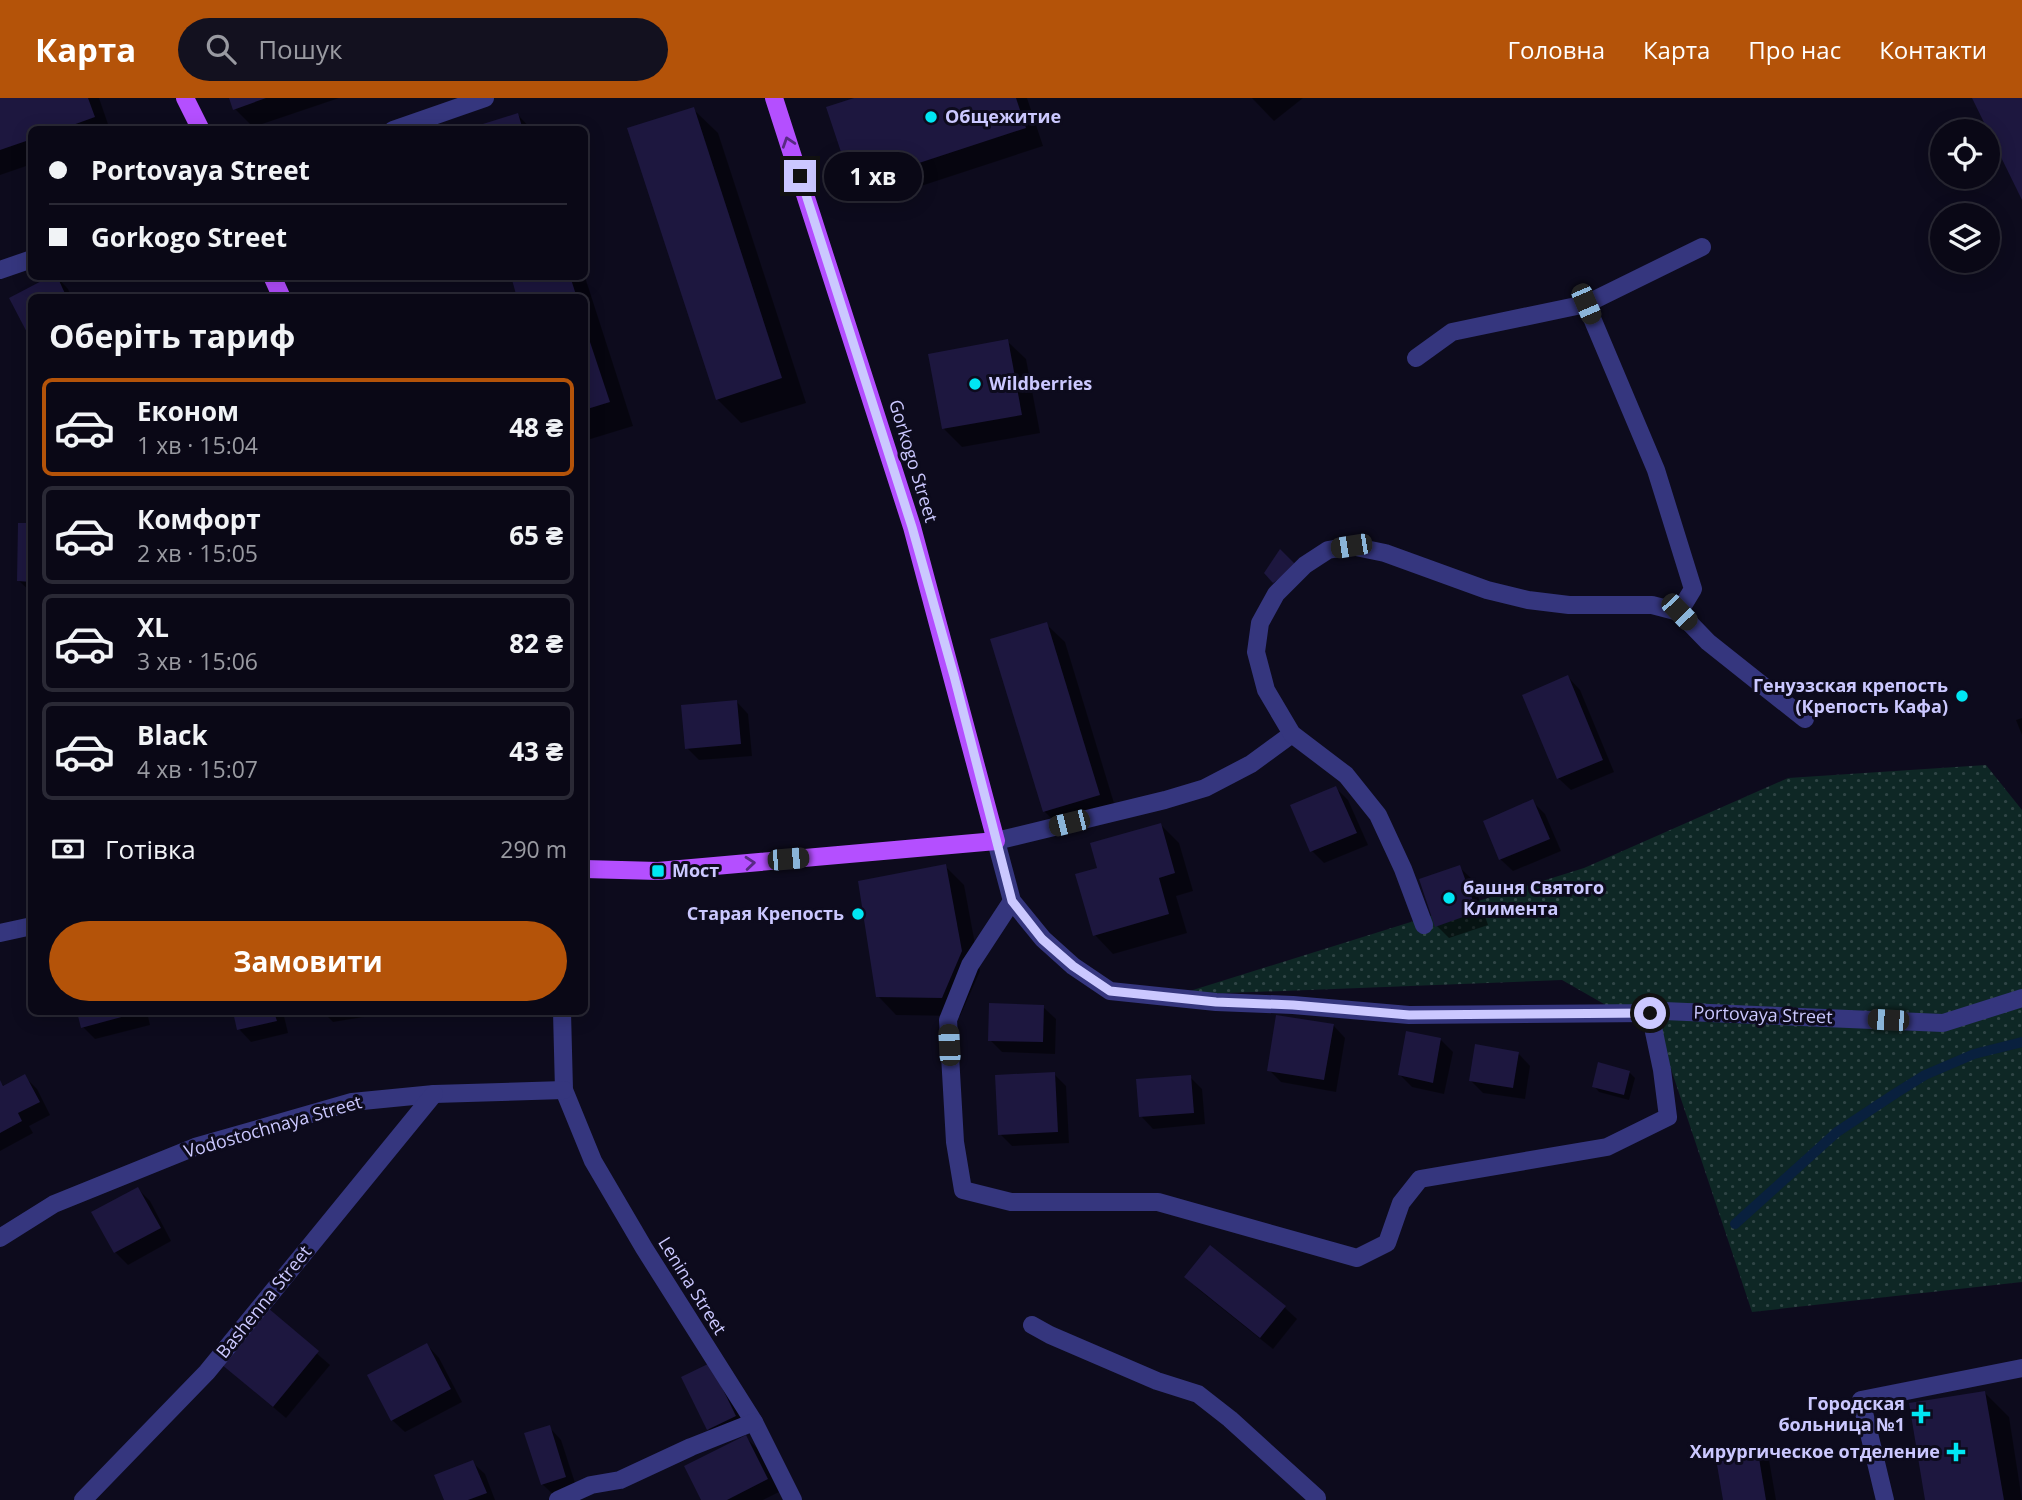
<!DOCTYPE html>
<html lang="uk">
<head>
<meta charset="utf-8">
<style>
	:root { --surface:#0a0816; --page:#13111f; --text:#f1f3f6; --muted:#999aa1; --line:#2a2935; --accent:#b45309 }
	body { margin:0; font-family:"Open Sans",sans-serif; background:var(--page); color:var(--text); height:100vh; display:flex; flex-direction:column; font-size:26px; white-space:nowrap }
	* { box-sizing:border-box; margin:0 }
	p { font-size:23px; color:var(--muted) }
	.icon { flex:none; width:38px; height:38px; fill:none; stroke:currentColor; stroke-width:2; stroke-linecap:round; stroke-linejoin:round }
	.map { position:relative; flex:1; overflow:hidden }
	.sheet { position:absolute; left:28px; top:196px; width:560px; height:721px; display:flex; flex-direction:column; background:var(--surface); border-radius:10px; box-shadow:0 4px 18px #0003,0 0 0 2px var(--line) }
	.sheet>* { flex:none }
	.guide { position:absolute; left:28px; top:28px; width:560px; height:154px; border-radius:10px; box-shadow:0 4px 18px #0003,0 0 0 2px var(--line); display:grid; align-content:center; height:154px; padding:0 21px; background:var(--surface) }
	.tools { position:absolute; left:1930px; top:21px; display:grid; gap:14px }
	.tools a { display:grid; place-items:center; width:70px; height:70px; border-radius:50%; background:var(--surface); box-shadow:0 4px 18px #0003,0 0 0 2px var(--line); font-size:35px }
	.end { position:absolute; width:32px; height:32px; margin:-16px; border:9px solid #cbc8ff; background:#111; box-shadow:0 0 0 4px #111 }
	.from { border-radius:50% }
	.bubble { position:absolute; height:49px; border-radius:24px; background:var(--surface); box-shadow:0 4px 18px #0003,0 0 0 2px var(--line); font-size:23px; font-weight:700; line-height:49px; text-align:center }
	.car { position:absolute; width:21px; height:42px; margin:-21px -10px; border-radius:9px; box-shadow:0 0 5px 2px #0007; background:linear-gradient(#222 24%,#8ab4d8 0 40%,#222 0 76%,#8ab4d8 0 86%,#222 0) }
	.guide b { display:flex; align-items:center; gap:24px; height:66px; font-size:26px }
	.guide b+b { border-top:2px solid var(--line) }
	.guide i { width:18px; height:18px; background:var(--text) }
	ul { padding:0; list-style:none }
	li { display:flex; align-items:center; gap:21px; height:98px; margin:0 14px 10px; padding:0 7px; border:4px solid var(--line); border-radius:10px }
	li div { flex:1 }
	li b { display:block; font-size:26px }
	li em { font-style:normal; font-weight:700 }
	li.selected { border-color:var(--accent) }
	li>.icon { width:63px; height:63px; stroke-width:1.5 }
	h2 { padding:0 21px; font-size:32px; line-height:84px }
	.pay { display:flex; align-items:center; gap:18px; height:77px; padding:0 21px; font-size:26px }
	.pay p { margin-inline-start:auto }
	.action { display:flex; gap:14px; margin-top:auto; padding:14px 21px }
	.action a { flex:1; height:80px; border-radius:42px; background:var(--accent); color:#fff; font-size:28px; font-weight:700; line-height:80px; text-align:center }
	header { display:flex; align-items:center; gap:42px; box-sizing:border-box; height:98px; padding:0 35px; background:var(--accent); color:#fff }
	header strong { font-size:33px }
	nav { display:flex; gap:38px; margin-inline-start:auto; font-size:24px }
	.search { width:490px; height:63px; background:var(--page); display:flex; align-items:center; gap:18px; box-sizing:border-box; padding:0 24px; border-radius:38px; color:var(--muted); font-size:26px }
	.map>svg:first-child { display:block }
	.grass { fill:url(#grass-dots) }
	.shadow { fill:#0007 }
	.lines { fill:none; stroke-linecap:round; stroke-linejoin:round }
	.stream { stroke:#09203e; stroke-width:10 }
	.building { fill:#1d173f }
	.minor { stroke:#35367e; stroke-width:18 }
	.major { stroke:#b44fff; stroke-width:18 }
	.oneway { stroke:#582a83 }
	.route { stroke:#cbc8ff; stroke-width:9 }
	.poi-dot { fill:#00e7f3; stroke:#0d0b1d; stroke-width:2.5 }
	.labels { text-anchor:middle; stroke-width:6; stroke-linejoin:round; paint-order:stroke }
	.poi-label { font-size:18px; font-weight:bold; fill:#cbc8ff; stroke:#0d0b1d; text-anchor:start }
	.street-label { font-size:18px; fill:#cbc8ff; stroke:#0d0b1d }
</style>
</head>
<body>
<header>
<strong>Карта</strong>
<div class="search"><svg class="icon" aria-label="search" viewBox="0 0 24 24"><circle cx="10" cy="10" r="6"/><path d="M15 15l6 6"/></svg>Пошук</div>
<nav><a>Головна</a><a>Карта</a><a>Про нас</a><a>Контакти</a></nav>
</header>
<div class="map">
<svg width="2022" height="1402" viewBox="0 0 2022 1402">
	<defs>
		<pattern id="grass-dots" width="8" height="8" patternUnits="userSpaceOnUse" patternTransform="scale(1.75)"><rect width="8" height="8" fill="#0e2725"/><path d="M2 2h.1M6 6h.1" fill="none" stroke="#304546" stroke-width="1.8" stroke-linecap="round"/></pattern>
	</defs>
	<rect width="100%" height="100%" fill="#0d0b1d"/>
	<!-- grass -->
	<polygon class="grass" points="1986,667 2022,712 2022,1184 1752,1214 1660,938 1562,882 1177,897 1584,770 1788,680"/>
	<!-- shadow -->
	<g class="shadow">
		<polygon points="0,0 99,0 110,32 32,32 32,66 0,77"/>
		<polygon points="231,0 339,0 253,29 235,11"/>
		<polygon points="859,0 1027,0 1043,48 872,104 854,86"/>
		<polygon points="1252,0 1303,0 1274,23"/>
		<polygon points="693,11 718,35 806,305 741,325 717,301"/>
		<polygon points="518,17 532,32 471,32"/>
		<polygon points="584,176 633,328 584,343 584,200 519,200 512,178 584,178"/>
		<polygon points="56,178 68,191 72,200 12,200"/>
		<polygon points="1007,243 1026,261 1040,335 962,349 944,331"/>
		<polygon points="32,427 32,495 18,482"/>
		<polygon points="1046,526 1065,544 1117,715 1063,732 1045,714 992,542"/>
		<polygon points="1568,579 1580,592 1614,674 1571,692 1558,680"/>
		<polygon points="736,603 748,616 752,658 699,662 687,650"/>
		<polygon points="2022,620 2022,637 2016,622"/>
		<polygon points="1336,690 1348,702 1368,747 1324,765 1312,753"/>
		<polygon points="1533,704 1545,716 1561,753 1513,773 1500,761"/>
		<polygon points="1161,727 1179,745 1193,793 1176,798 1187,835 1113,856 1095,837 1099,771"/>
		<polygon points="945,768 964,787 980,873 960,918 896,917 878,898"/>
		<polygon points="1459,769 1472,781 1488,827 1449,840 1437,828"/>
		<polygon points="1043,909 1056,921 1055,956 1002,954 990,942"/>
		<polygon points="79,914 147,914 150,927 95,941 83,929"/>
		<polygon points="235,914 283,914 288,935 251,944 239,931"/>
		<polygon points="323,914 394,914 333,924"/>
		<polygon points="1333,927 1345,940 1336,994 1281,984 1269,972"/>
		<polygon points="1441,942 1453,954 1444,996 1412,989 1399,976"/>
		<polygon points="1518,955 1530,968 1525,1001 1483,995 1470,982"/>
		<polygon points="1629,974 1635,980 1629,1002 1599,994 1594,988"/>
		<polygon points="1054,976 1066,988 1069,1045 1012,1048 1000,1036"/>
		<polygon points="25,979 37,991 50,1017 29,1028 33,1035 0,1053 0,984 5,989"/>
		<polygon points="1190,979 1202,991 1205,1026 1153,1031 1141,1018"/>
		<polygon points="138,1091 150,1103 171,1143 128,1167 115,1154 94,1115"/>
		<polygon points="1186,1179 1284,1209 1297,1221 1273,1251 1198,1191"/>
		<polygon points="268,1213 330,1267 286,1320 236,1278"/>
		<polygon points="427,1247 439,1260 462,1304 405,1334 392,1322"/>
		<polygon points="721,1279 747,1330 721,1343 709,1331"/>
		<polygon points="1985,1295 2009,1319 2022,1402 1927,1402"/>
		<polygon points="549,1329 561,1342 577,1391 555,1398 542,1386"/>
		<polygon points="745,1339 758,1351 779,1394 763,1402 703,1402"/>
		<polygon points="1757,1350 1769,1362 1776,1402 1724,1402"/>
		<polygon points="472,1364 485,1376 495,1402 446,1402"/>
	</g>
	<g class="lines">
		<!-- stream -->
		<polyline class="stream" points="1735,1126 1837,1034 1896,995 1925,977 1974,956 2022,944"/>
	</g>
	<!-- building -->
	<g class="building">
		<polygon points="0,0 88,0 95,19 59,32 32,32 32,41 0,52"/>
		<polygon points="229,0 266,0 233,12"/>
		<polygon points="854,0 1016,0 1026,30 852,87 826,9"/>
		<polygon points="1972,0 2022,0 2022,102"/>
		<polygon points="694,9 782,280 716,302 627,30"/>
		<polygon points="518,15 523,32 467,32 467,31"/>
		<polygon points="51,178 57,178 67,200 32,200 32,244 9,200"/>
		<polygon points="511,178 570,178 577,200 517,200"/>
		<polygon points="584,226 610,304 584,312"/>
		<polygon points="1008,241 1022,317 942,331 928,256"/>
		<polygon points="18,425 32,425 32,484 17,483"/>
		<polygon points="1280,451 1297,468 1273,485 1264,475"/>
		<polygon points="1047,524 1100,697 1043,714 990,541"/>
		<polygon points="1568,577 1603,662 1557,681 1522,597"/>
		<polygon points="737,602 741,646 685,651 681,607"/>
		<polygon points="1336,688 1357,735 1310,754 1290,707"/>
		<polygon points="1533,701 1550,741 1499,762 1483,723"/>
		<polygon points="1161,725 1175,775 1159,780 1169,816 1093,838 1075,776 1097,770 1090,745"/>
		<polygon points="946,766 962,853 942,900 876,899 858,783"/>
		<polygon points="1460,767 1477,814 1435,829 1419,781"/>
		<polygon points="989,905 1044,907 1043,944 988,943"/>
		<polygon points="77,914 140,914 81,930"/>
		<polygon points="233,914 274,914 277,923 237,932"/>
		<polygon points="1276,917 1334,926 1324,982 1267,973"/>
		<polygon points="1406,933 1441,940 1433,985 1398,977"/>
		<polygon points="1475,946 1519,954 1513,990 1469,983"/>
		<polygon points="1598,964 1630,973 1624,997 1592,989"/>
		<polygon points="1055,974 1058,1034 998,1037 995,977"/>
		<polygon points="25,976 40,1004 18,1015 22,1023 0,1035 0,982 3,988"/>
		<polygon points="1191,977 1194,1015 1139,1019 1136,981"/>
		<polygon points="138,1089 161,1130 114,1155 91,1114"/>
		<polygon points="1210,1147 1286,1208 1260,1240 1184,1179"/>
		<polygon points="268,1210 319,1253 273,1309 221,1266"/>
		<polygon points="427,1245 451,1291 391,1323 367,1277"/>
		<polygon points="710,1265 736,1318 707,1332 681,1279"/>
		<polygon points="1985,1293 2004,1402 1925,1402 1909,1305"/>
		<polygon points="550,1327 566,1379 541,1387 524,1335"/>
		<polygon points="746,1337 768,1381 727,1402 701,1402 684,1368"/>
		<polygon points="1757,1348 1766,1402 1723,1402 1715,1355"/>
		<polygon points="473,1362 487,1395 468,1402 444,1402 434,1377"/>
	</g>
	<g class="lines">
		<!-- minor -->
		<g class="minor">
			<polyline points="393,32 485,0"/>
			<polyline points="0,172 32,161"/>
			<polyline points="1586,206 1656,372 1693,491 1679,514"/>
			<polyline points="1416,260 1452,234 1586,206 1702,149"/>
			<polyline points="1292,636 1251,666 1205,690 1165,702 996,743 1012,803 1043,841 1073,868 1110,893 1216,904 1293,907 1409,917 1650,915 1664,913 1943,925 2022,900"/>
			<polyline points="1012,803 970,867 948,922 955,1044 963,1092 1011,1104 1158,1104 1357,1160 1387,1145 1401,1105 1420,1081 1607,1049 1668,1019 1662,972 1650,915"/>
			<polyline points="1424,827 1403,771 1378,717 1346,677 1292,636 1266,592 1256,554 1260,525 1276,496 1305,467 1328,452 1351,448 1385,455 1487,492 1528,502 1569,507 1652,507 1679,514 1708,544 1805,621"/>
			<polyline points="0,835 32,828"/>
			<polyline points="562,914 564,992 593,1063 644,1150 754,1324 793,1402"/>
			<polyline points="0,1140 54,1106 195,1049 352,1004 434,996 564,992"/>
			<polyline points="1032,1227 1050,1237 1157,1283 1198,1296 1230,1321 1317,1400"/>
			<polyline points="83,1402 207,1274 434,996"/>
			<polyline points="558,1402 591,1387 620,1382 691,1349 754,1324"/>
			<polyline points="1885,1402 1861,1302 2022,1270"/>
		</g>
		<!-- major -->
		<g class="major">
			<polyline points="185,0 201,32"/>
			<polyline points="272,178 282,200"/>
			<polyline points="584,771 658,773 996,743 912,429 774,0"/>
		</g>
	</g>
	<!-- one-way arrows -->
	<defs><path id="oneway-chevron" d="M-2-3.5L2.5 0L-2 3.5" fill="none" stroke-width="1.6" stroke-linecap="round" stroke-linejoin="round" transform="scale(1.75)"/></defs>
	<g class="oneway">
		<use href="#oneway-chevron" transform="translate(788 44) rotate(-108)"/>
		<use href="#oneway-chevron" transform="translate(750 765) rotate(-5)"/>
	</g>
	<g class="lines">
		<!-- route -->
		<polyline class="route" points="800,78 912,429 954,578 1012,803 1042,841 1073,868 1110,893 1216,904 1293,907 1409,917 1650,915"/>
	</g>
	<!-- markers -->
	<g class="poi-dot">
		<circle cx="931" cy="19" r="7"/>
		<circle cx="975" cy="286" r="7"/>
		<circle cx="1962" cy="598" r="7"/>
		<rect x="651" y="766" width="14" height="14" rx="3.5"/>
		<circle cx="1449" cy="800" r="7"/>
		<circle cx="858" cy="816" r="7"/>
		<path d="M1917.5 1305.5h7v7h7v7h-7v7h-7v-7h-7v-7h7z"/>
		<path d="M1952.5 1343.5h7v7h7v7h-7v7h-7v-7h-7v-7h7z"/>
	</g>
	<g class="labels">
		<!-- poi labels -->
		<g class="poi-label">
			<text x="945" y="25">Общежитие</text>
			<text x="989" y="292">Wildberries</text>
			<text x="1948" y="594" text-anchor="end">Генуэзская крепость<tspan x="1948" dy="21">(Крепость Кафа)</tspan></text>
			<text x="672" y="779">Мост</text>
			<text x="1463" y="796">башня Святого<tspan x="1463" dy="21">Климента</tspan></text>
			<text x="844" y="822" text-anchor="end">Старая Крепость</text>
			<text x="1905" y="1312" text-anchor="end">Городская<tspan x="1905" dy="21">больница №1</tspan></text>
			<text x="1940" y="1360" text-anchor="end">Хирургическое отделение</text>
		</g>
		<!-- street labels -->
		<g class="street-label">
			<text transform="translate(913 363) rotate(73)" y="6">Gorkogo Street</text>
			<text transform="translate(1763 917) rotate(2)" y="6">Portovaya Street</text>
			<text transform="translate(273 1029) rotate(-16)" y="6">Vodostochnaya Street</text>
			<text transform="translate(692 1188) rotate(58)" y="6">Lenina Street</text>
			<text transform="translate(264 1204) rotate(-51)" y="6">Bashenna Street</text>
		</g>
	</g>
</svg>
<div class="tools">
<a><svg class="icon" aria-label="locate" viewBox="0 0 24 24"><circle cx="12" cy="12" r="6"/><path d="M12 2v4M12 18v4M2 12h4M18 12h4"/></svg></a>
<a><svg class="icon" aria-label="layers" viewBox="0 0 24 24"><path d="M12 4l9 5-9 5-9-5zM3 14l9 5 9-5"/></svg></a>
</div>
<i class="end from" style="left:1650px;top:915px"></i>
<i class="end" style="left:800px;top:78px"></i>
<div class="bubble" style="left:824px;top:54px;width:98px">1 хв</div>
<i class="car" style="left:1586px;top:206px;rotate:157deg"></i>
<i class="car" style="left:1351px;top:448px;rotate:261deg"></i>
<i class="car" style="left:1679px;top:514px;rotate:136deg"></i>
<i class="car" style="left:1069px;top:725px;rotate:256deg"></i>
<i class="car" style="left:788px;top:761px;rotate:85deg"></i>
<i class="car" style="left:1888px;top:922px;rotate:273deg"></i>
<i class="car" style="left:949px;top:947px;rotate:357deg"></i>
<div class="guide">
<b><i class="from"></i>Portovaya Street</b>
<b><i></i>Gorkogo Street</b>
</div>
<section class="sheet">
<h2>Оберіть тариф</h2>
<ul>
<li class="selected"><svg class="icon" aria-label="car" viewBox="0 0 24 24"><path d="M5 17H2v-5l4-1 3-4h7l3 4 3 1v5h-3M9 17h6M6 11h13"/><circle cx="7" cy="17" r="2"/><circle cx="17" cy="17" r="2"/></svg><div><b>Економ</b><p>1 хв · 15:04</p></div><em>48 ₴</em></li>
<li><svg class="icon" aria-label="car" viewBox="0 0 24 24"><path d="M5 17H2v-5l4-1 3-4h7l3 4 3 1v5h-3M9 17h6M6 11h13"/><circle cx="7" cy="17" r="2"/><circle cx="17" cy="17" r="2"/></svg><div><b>Комфорт</b><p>2 хв · 15:05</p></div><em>65 ₴</em></li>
<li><svg class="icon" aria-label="car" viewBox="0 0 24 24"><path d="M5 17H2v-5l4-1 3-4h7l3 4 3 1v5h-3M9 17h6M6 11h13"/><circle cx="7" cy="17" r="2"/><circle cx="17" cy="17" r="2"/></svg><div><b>XL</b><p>3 хв · 15:06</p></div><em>82 ₴</em></li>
<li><svg class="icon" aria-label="car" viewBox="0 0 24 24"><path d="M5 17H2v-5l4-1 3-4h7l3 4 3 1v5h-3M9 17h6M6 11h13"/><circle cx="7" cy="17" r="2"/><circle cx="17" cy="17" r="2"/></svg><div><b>Black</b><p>4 хв · 15:07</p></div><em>43 ₴</em></li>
</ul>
<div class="pay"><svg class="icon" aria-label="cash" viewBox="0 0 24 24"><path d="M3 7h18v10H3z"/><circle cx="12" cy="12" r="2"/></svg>Готівка<p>290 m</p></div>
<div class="action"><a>Замовити</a></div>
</section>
</div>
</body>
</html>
